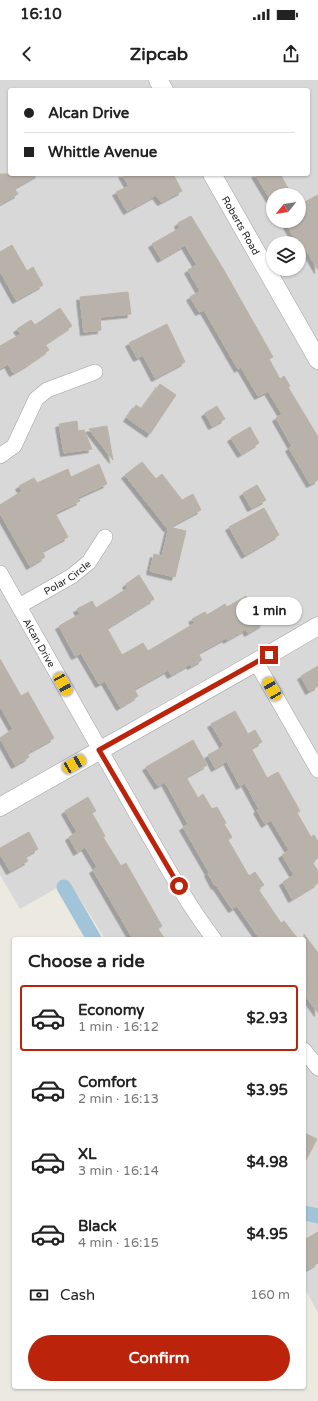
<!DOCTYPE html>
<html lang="en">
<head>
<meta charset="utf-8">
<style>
	:root { --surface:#fff; --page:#f6f6f6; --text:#222; --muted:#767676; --line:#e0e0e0; --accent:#bb230b }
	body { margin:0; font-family:"Varela Round",sans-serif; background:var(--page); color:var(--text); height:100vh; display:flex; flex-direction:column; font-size:15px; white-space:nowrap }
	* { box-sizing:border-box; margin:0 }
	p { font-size:13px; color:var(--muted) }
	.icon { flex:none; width:22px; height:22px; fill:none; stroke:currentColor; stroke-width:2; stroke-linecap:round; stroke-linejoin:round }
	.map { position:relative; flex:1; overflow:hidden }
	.details { position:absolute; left:12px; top:857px; width:294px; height:452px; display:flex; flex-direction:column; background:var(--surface); border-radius:4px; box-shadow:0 1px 3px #0004 }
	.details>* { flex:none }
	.guide { position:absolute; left:8px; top:8px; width:302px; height:88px; border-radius:4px; box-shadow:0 1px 3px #0004; display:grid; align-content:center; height:88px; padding:0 16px; background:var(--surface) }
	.needle { width:26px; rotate:240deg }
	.controls { position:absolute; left:266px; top:108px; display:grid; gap:8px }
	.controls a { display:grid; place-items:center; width:40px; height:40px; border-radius:50%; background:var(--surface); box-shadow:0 1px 3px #0004; font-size:20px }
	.end { position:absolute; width:18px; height:18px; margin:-9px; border:5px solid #bb230b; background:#fff; box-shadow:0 0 0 2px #fff }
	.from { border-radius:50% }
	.bubble { position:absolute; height:28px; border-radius:14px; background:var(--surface); box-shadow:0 1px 3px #0004; font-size:13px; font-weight:800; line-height:28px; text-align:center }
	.car { position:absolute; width:12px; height:24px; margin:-12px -6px; border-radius:5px; box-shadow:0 0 3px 1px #0007; background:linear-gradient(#f5c518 24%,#345 0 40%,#f5c518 0 76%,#345 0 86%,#f5c518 0) }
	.guide b { display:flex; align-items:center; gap:14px; height:38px; font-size:15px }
	.guide b+b { border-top:1px solid var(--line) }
	.guide i { width:10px; height:10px; background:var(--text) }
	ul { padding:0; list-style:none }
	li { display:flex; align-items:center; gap:12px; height:66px; margin:0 8px 6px; padding:0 8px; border:2px solid transparent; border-radius:4px }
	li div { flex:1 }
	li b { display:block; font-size:15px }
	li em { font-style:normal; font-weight:800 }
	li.current { border-color:var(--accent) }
	li>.icon { width:36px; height:36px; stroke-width:1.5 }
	h2 { padding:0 16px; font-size:18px; line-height:48px }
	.pay { display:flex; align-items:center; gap:10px; height:44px; padding:0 16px; font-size:15px }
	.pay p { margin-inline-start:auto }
	.button { display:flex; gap:8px; margin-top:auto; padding:8px 16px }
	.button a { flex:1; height:46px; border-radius:24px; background:var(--accent); color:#fff; font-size:16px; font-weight:800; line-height:46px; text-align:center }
	.status { display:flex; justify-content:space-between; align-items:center; height:28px; padding:0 20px; background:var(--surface); direction:ltr }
	.status svg { height:11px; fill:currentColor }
	header { display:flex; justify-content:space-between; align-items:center; height:52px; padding:0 16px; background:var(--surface); font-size:18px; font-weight:800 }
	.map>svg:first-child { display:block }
	.residential { fill:#d9d8d8; fill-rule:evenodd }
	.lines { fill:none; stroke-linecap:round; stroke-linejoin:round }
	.canal { stroke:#a2c4d8; stroke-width:15 }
	.building { fill:#b8b2aa; stroke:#bcb2a4; filter:url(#shadow) }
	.minor-casing { stroke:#a2a2a2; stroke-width:16 }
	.tertiary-casing { stroke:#a2a2a2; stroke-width:19 }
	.minor { stroke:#fff; stroke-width:15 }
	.tertiary { stroke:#fff; stroke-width:18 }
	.route { stroke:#bb230b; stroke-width:5 }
	.labels { text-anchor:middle; stroke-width:3; stroke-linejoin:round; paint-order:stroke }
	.street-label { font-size:10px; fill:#1b1b1b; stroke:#fff }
</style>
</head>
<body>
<div class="status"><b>16:10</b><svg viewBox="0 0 49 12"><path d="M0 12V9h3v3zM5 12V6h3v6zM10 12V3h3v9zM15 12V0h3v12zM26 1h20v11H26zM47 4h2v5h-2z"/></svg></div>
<header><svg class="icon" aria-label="back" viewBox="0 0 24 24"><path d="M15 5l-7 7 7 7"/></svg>Zipcab<svg class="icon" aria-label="share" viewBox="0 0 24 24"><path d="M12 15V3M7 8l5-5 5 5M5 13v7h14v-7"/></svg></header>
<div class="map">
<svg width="318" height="1321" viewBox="0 0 318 1321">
	<defs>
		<filter id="shadow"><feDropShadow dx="-3.5" dy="3.5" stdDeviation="0" flood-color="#0004"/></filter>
	</defs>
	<rect width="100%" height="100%" fill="#eceae0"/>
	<!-- residential -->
	<path class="residential" d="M0 0H318V1233L304 1207V859H105L69 801 20 829 0 795ZM10 10H308V94H10ZM273 115H299V141H273ZM273 163H299V189H273Z"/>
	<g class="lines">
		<!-- canal -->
		<g class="canal">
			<polyline points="64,807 94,859"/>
			<polyline points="304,1133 318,1136"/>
		</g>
	</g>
	<!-- building -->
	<g class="building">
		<polygon points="0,94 39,94 14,108 18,114 0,124"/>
		<polygon points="122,94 173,94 182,111 161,122 156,115 127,131 116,112 129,106"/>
		<polygon points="255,94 280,94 292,115 273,115 273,117 270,119"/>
		<polygon points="318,115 318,190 300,159 296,161 285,141 299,141 299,125"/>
		<polygon points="191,136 225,192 273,277 269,279 280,299 284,296 290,306 288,307 318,357 318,400 310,404 289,368 292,366 276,338 282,334 268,311 258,316 241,287 238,289 204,230 199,232 190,217 200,211 188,190 197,185 185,165 161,179 152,164 180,148 178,143"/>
		<polygon points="12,165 27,191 33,187 43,205 16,220 0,191 0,172"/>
		<polygon points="128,212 131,234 100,237 101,250 84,252 80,217"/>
		<polygon points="60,228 72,246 45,264 49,270 27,285 13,293 8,284 0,288 0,266 21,254 17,249 31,240 35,245"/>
		<polygon points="167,244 185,282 155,298 143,275 137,278 129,263"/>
		<polygon points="160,304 176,315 150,354 127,338 136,325 142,329"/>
		<polygon points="217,326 225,339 212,346 205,333"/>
		<polygon points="77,341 78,351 84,350 92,369 64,373 59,344"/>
		<polygon points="107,346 113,380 89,349"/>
		<polygon points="250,347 259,363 241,374 231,358"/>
		<polygon points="142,382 156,399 162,394 182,420 193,414 201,430 169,447 186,451 175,497 150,491 154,474 162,476 169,447 167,448 125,395"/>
		<polygon points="99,384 107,404 78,417 80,421 55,433 68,457 42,471 45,477 30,486 0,433 0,425 22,411 19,406 34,398 37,403 68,389 71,397"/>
		<polygon points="257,405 266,420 251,428 243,413"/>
		<polygon points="264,428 279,455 245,475 229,447"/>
		<polygon points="139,495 154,519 107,548 122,575 143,563 148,571 195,543 192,539 205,532 207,535 225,524 227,527 246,516 263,544 248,553 246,549 227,560 226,558 198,573 202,580 191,586 190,584 171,595 168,590 134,609 138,616 120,627 105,601 99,604 81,573 75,576 59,546 80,534 77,529 92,521 96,528 128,508 126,504"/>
		<polygon points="0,579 21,616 28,612 54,658 27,673 29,677 15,685 0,658 13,649 0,626"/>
		<polygon points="318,586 318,606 309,611 301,596"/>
		<polygon points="235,631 248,654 255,650 262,662 251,668 267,698 278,692 300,731 297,733 311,757 314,755 318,762 318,778 312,782 318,791 318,803 292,819 283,802 294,795 282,775 289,770 271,740 265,744 257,730 259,729 245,703 240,706 227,681 215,688 208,675 224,666 211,644"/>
		<polygon points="193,660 207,685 186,697 198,718 203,714 212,729 217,727 226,743 224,744 232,757 228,760 249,796 255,792 264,805 258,809 281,843 284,841 298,859 260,859 237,826 232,829 216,805 215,806 208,793 209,792 183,747 188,744 165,702 158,706 146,687"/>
		<polygon points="88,717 96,731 92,733 105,756 103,757 121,786 126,783 162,846 158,849 165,859 133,859 93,790 97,787 85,767 77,772 69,757 77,752 65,731"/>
		<polygon points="29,752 38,769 25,776 28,781 10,791 0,774 0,768"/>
		<polygon points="304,854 318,873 318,933 304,914"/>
		<polygon points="304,1053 317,1059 304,1084"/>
		<polygon points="318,1152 318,1183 304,1191 304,1160"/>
	</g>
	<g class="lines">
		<!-- minor casing -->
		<g class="minor-casing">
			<g id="minor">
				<polyline points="0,376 14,366 36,319 47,310 95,292"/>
				<path id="s1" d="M0 493C46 573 90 653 136 733 161 776 184 820 214 859"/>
				<path id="s2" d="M19 526 72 496 89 482 105 457"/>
				<polyline points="256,582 318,690"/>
				<polyline points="304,970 318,988"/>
			</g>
		</g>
		<!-- tertiary casing -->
		<g class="tertiary-casing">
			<g id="tertiary">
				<polyline points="158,0 164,10"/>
				<path id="s3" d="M212 94 318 280"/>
				<path d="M0 727C106 666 213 608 318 546"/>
			</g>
		</g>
		<!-- minor -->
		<use href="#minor" class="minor"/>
		<!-- tertiary -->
		<use href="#tertiary" class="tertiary"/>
	</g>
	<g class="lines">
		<!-- route -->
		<polyline class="route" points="179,806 99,670 269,575"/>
	</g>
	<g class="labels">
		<!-- street labels -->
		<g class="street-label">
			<text dy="4" stroke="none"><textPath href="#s3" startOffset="59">Roberts Road</textPath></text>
			<text dy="4" stroke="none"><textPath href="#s2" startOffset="56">Polar Circle</textPath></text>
			<text dy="4" stroke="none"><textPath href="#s1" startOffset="80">Alcan Drive</textPath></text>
		</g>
	</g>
</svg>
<div class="controls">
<a><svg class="needle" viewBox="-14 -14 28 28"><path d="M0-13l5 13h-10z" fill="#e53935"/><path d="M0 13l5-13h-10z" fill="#767676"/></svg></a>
<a><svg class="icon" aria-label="layers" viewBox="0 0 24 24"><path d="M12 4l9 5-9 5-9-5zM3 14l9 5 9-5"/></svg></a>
</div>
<i class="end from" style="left:179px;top:806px"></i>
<i class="end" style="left:269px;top:575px"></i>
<div class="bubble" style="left:236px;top:517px;width:66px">1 min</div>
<i class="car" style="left:63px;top:604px;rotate:151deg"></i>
<i class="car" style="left:272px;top:609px;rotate:330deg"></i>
<i class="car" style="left:74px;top:684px;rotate:60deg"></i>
<div class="guide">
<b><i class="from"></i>Alcan Drive</b>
<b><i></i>Whittle Avenue</b>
</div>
<section class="details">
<h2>Choose a ride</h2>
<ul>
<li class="current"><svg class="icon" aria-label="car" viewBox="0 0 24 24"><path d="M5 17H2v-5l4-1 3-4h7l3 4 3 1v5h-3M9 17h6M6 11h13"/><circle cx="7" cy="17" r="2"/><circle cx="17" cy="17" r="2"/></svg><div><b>Economy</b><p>1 min · 16:12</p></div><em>$2.93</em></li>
<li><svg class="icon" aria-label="car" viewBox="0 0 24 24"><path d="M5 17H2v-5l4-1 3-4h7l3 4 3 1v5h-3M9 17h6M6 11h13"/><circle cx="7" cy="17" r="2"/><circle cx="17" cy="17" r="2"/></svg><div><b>Comfort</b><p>2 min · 16:13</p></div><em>$3.95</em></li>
<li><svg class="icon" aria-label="car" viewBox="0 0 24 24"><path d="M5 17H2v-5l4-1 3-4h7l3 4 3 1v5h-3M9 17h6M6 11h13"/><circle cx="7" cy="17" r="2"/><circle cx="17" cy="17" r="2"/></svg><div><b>XL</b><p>3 min · 16:14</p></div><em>$4.98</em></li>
<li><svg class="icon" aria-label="car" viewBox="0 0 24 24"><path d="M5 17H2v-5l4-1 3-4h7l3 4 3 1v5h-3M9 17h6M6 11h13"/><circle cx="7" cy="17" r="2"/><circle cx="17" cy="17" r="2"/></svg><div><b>Black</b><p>4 min · 16:15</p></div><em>$4.95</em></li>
</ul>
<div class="pay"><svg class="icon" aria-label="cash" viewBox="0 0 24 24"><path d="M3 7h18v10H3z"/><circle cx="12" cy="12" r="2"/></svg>Cash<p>160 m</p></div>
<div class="button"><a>Confirm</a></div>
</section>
</div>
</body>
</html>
